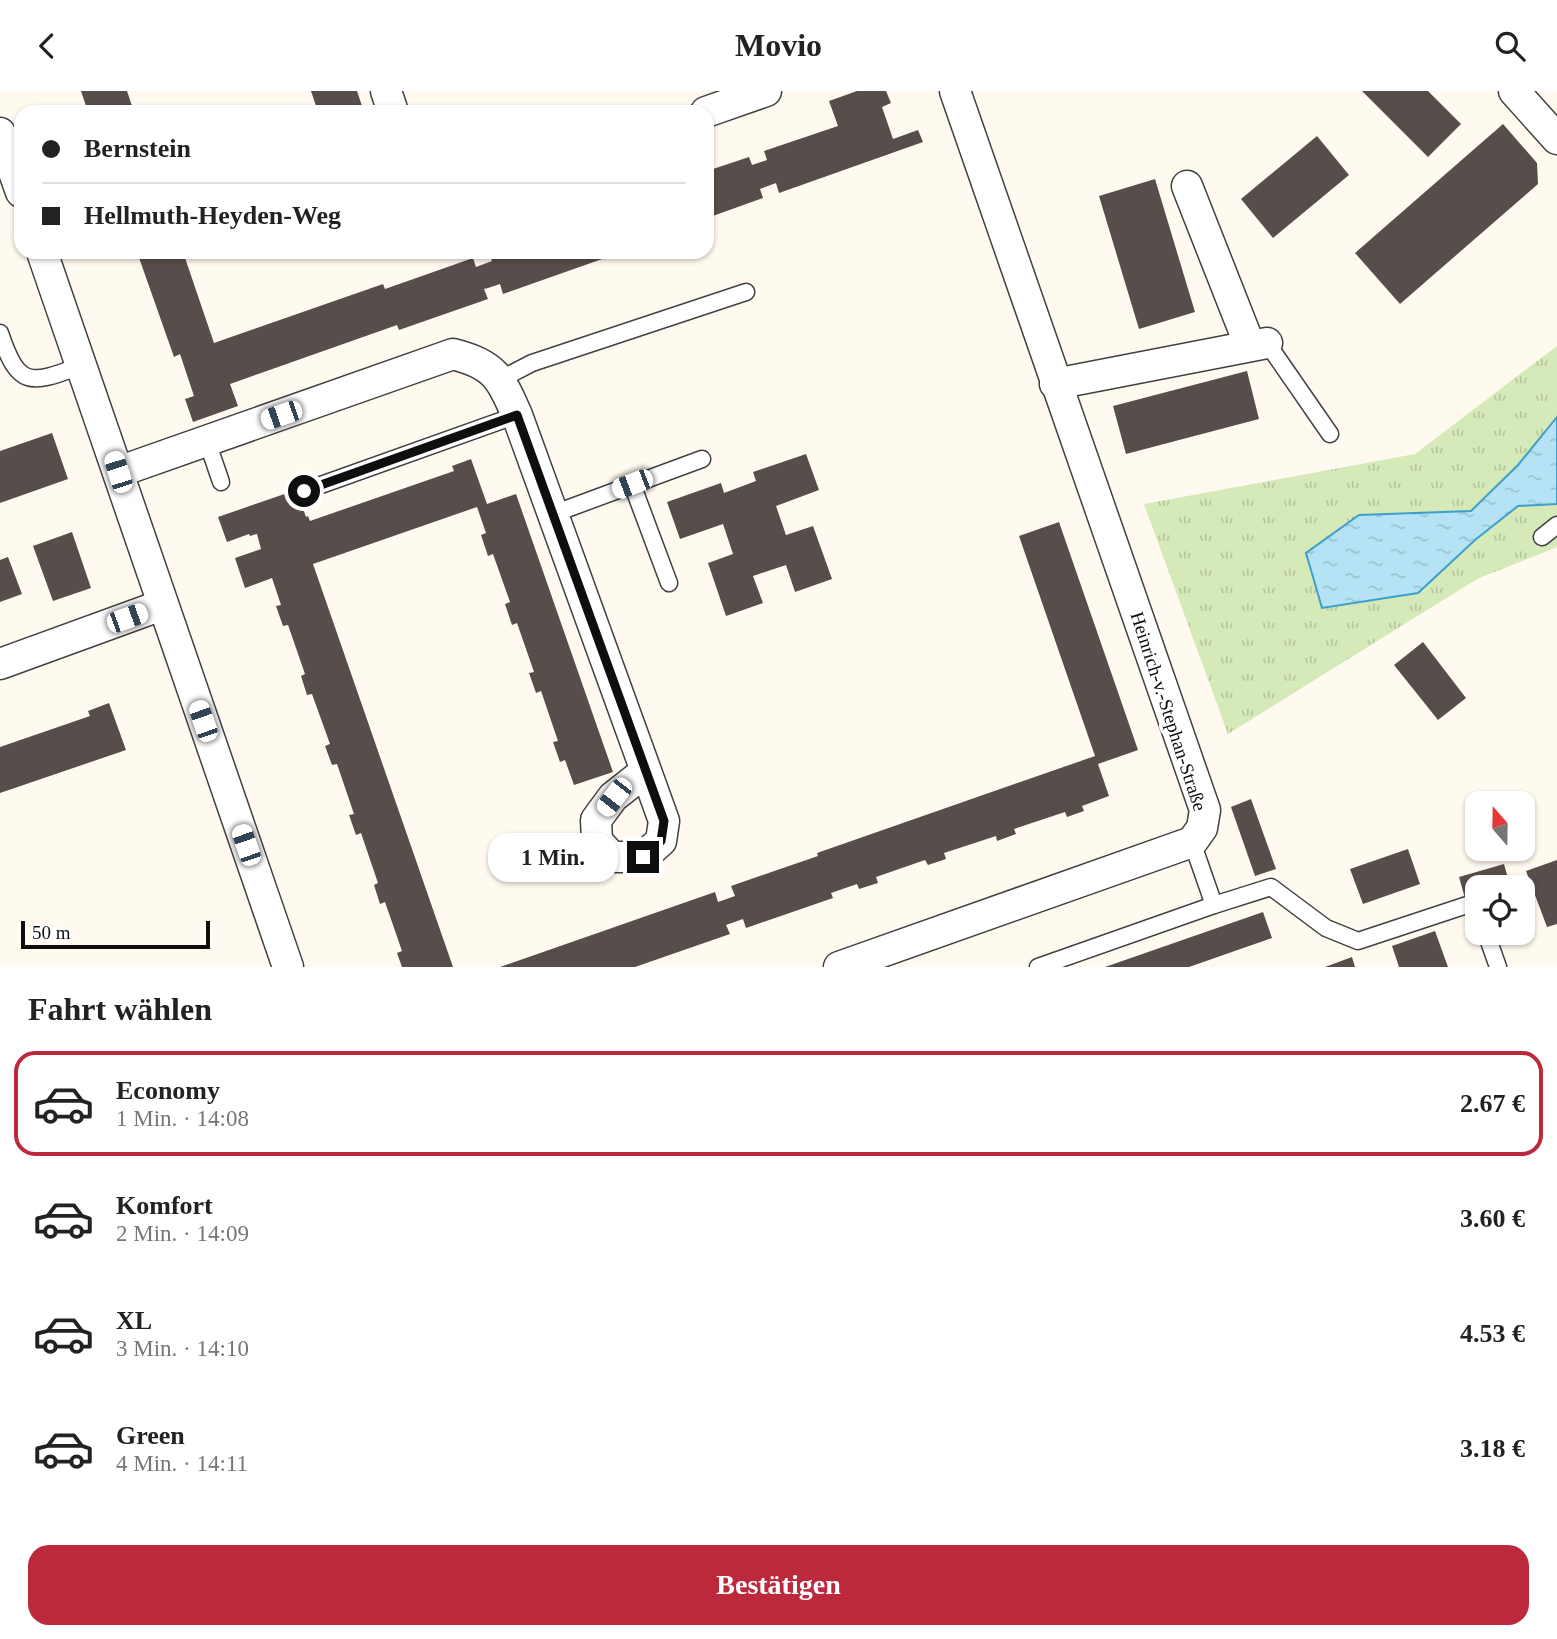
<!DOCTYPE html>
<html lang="de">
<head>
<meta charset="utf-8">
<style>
	:root { --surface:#fff; --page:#f2f2f2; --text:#222; --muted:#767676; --line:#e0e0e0; --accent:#bc283c }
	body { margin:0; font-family:Georgia,serif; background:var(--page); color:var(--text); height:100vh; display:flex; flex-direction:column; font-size:26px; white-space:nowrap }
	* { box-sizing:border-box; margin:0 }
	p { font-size:23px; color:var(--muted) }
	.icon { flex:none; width:38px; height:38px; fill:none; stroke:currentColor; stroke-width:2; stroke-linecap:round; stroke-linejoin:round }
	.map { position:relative; height:876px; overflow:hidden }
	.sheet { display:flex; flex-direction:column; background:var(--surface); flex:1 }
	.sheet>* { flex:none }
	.top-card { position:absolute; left:14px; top:14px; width:700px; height:154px; border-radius:21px; box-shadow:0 2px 5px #0004; display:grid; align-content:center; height:154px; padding:0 28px; background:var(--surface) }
	.needle { width:46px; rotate:340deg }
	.controls { position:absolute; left:1465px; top:700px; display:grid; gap:14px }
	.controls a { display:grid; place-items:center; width:70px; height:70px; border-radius:14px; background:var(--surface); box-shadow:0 2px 5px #0004; font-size:35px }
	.scale { position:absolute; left:21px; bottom:18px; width:189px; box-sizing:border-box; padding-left:7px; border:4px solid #0e0e0e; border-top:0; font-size:19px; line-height:24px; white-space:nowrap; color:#0e0e0e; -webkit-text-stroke:5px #fff; paint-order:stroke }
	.end { position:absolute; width:32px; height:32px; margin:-16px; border:9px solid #0e0e0e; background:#fff; box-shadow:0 0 0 4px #fff }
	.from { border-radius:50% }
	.bubble { position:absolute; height:49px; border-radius:21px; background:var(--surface); box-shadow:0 2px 5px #0004; font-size:23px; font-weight:700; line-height:49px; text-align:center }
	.car { position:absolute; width:21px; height:42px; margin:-21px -10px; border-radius:9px; box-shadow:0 0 5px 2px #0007; background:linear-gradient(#fff 24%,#345 0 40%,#fff 0 76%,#345 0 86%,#fff 0) }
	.top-card b { display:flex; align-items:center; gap:24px; height:66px; font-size:26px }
	.top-card b+b { border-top:2px solid var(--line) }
	.top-card i { width:18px; height:18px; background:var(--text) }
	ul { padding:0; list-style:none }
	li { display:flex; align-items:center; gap:21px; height:105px; margin:0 14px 10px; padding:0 14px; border:4px solid transparent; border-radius:21px }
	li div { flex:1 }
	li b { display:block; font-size:26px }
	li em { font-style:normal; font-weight:700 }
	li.on { border-color:var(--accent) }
	li>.icon { width:63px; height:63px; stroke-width:1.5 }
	h2 { padding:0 28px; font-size:32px; line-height:84px }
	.action { display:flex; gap:14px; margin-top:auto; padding:14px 28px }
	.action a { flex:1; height:80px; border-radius:21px; background:var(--accent); color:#fff; font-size:28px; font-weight:700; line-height:80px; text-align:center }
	header { display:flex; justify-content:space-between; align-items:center; height:91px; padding:0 28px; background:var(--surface); font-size:32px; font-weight:700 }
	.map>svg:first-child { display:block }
	.grass { fill:url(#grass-tufts) }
	.water { fill:url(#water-ripples); stroke:#3d9fcb; stroke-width:2 }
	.building { fill:#574e4b }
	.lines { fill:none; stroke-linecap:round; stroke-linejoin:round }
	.service-casing { stroke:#414141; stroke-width:19 }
	.minor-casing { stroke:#414141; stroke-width:33 }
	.service { stroke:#fff; stroke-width:16 }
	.minor { stroke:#fff; stroke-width:30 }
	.route { stroke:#0e0e0e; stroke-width:9 }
	.labels { text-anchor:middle; stroke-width:7; stroke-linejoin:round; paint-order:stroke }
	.street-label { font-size:19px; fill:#0e0e0e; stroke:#fff }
</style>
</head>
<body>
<header><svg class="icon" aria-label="back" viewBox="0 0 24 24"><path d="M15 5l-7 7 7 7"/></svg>Movio<svg class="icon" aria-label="search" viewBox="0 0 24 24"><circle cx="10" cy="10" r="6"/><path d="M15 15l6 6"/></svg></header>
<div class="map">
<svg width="1557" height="876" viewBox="0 0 1557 876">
	<defs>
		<pattern id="grass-tufts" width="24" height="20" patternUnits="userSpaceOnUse" patternTransform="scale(1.75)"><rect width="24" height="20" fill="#d6e9b9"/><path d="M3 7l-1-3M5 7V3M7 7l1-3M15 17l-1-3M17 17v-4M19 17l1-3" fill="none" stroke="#b6c79e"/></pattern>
		<pattern id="water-ripples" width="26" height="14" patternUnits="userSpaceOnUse" patternTransform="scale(1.75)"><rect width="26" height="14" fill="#b5e3f5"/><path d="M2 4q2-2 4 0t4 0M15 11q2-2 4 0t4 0" fill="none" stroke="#9ac2d1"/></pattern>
	</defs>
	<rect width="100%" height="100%" fill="#fffaef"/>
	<!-- grass -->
	<polygon class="grass" points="1557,255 1557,326 1518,374 1471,420 1360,424 1306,462 1323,517 1475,449 1518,415 1557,413 1557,456 1477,488 1228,643 1144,413 1415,363"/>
	<!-- water -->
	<polygon class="water" points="1557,326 1557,413 1518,415 1475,449 1418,502 1322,517 1306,462 1359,424 1471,420 1518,374"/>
	<!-- building -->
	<g class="building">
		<polygon points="81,0 127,0 134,21 88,21"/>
		<polygon points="311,0 357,0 364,21 318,21"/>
		<polygon points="857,0 886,0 891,12 882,16 893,48 918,39 923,51 779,102 776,92 760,98 763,107 707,127 707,80 749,66 752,74 767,69 764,60 838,35 829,10"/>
		<polygon points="1362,0 1428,0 1461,33 1428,66"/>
		<polygon points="1503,33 1537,72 1538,93 1400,213 1355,162"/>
		<polygon points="1317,45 1349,84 1273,147 1241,108"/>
		<polygon points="1155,88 1195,221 1139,238 1099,105"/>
		<polygon points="137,161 183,161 214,252 383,193 385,198 473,167 476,176 492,170 489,162 492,161 622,161 503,203 500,193 488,197 484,198 488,208 399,239 397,234 230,293 238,315 193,331 185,308 194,305 180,263 174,266"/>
		<polygon points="1247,280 1259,328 1126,363 1113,315"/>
		<polygon points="52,342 68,388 0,412 0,360"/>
		<polygon points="806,363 819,399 776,415 786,444 813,435 832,488 795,501 786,474 753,485 763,512 726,525 708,472 733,463 723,433 680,448 667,411 721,392 724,402 756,390 753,381"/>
		<polygon points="471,368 487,413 516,403 613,681 574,694 565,669 560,671 553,651 558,650 541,600 536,602 529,582 534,581 517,532 512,534 505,513 510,511 493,463 488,465 481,444 486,442 477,416 313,473 453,876 402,876 397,862 402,860 385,811 380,813 374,794 378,792 361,742 356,744 349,724 354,723 337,673 332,674 325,655 330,653 312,603 307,604 301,585 305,583 288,534 283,535 276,515 281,514 272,487 245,497 235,467 261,458 257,443 250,445 249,443 227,451 218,426 296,399 306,426 308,425 310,430 454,380 452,375"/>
		<polygon points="1059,431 1138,659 1098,673 1109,705 1082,715 1084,720 1067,726 1065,721 1014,738 1016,743 997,750 996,745 944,762 946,768 928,774 925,769 876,786 878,792 859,798 857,793 831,802 833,807 746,837 743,828 726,834 730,843 635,876 500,876 715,801 718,811 735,805 731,795 818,765 817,762 1095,665 1019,445"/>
		<polygon points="72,441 91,497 53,510 33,455"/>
		<polygon points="8,466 22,503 0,511 0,469"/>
		<polygon points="1423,551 1466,607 1438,629 1394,574"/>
		<polygon points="109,612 126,659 0,702 0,656 90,625 88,620"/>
		<polygon points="1251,708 1276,778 1255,785 1231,716"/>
		<polygon points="1408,758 1420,793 1363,813 1350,778"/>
		<polygon points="1557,769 1557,833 1547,836 1526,780"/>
		<polygon points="1504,773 1510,794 1502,796 1477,796 1477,803 1465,807 1459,786"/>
		<polygon points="1263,821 1272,847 1189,876 1105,876"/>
		<polygon points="1435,840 1448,876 1399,876 1392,855"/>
		<polygon points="1352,866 1355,876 1325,876"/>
	</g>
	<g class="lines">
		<!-- service casing -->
		<g class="service-casing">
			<g id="service">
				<path d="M0 242C19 299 31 293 83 274"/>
				<polyline points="1267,252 1330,343"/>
				<polyline points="501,288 532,272 746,201"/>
				<polyline points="207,350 221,391"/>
				<polyline points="632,393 669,492"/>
				<polyline points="304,400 517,324"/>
				<polyline points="553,423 702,368"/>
				<polyline points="1542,446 1557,434"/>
				<polyline points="1214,814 1271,796 1326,837 1358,850 1476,811 1477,815"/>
				<polyline points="1486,842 1498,876"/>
				<polyline points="1038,876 1214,814 1192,751"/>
			</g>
		</g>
		<!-- minor casing -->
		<g class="minor-casing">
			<g id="minor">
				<polyline points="386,0 393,21"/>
				<polyline points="1514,0 1557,48"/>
				<polyline points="706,21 766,0"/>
				<polyline points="0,42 21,101"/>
				<polyline points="1187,95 1250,255"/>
				<polyline points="42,161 288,876"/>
				<polyline points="1055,293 1267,252"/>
				<path d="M118 381 453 263C495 274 500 286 517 324L646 680 613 706 596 729 597 750 612 766H643L661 750 664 730 646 680"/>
				<polyline points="0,573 162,514"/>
				<polyline points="839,876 1192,751 1202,737 1205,719 955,0"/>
			</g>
		</g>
		<!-- service -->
		<use href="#service" class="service"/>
		<!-- minor -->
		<use href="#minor" class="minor"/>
	</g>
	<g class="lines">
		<!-- route -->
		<polyline class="route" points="304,400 517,324 664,730 661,750 643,766"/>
	</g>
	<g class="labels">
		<!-- street labels -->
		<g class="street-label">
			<text transform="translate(1169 620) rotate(72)" y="7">Heinrich-v.-Stephan-Straße</text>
		</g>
	</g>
</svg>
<div class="controls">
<a><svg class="needle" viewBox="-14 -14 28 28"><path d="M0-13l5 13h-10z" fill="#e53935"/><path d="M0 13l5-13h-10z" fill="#767676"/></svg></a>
<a><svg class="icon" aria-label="locate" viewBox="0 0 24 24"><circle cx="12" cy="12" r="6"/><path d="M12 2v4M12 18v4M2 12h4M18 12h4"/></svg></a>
</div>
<div class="scale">50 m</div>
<i class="end from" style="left:304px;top:400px"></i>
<i class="end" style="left:643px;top:766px"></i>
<div class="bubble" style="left:488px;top:742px;width:130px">1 Min.</div>
<i class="car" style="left:281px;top:324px;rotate:251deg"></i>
<i class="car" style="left:118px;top:381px;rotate:342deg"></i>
<i class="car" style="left:632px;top:393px;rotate:249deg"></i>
<i class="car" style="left:127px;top:527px;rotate:70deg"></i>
<i class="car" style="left:203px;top:630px;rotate:341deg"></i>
<i class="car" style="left:614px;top:706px;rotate:218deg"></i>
<i class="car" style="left:246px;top:754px;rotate:341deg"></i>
<div class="top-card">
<b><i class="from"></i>Bernstein</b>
<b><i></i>Hellmuth-Heyden-Weg</b>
</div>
</div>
<section class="sheet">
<h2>Fahrt wählen</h2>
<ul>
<li class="on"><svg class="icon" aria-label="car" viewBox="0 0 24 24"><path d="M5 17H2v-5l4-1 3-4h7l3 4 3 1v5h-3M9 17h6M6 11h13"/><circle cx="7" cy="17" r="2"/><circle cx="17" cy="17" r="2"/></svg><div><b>Economy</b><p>1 Min. · 14:08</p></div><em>2.67 €</em></li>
<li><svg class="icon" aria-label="car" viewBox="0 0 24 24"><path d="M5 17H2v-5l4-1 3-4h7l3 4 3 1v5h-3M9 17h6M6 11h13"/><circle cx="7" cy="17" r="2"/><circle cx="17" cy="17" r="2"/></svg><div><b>Komfort</b><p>2 Min. · 14:09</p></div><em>3.60 €</em></li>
<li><svg class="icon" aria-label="car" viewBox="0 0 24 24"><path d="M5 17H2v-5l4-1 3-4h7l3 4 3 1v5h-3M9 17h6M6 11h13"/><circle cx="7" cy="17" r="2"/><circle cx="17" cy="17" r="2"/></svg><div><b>XL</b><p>3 Min. · 14:10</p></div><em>4.53 €</em></li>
<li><svg class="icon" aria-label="car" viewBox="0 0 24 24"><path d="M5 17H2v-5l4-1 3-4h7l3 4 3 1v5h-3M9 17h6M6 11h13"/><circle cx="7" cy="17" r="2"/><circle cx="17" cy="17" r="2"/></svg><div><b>Green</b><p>4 Min. · 14:11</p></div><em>3.18 €</em></li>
</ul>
<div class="action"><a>Bestätigen</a></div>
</section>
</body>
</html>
